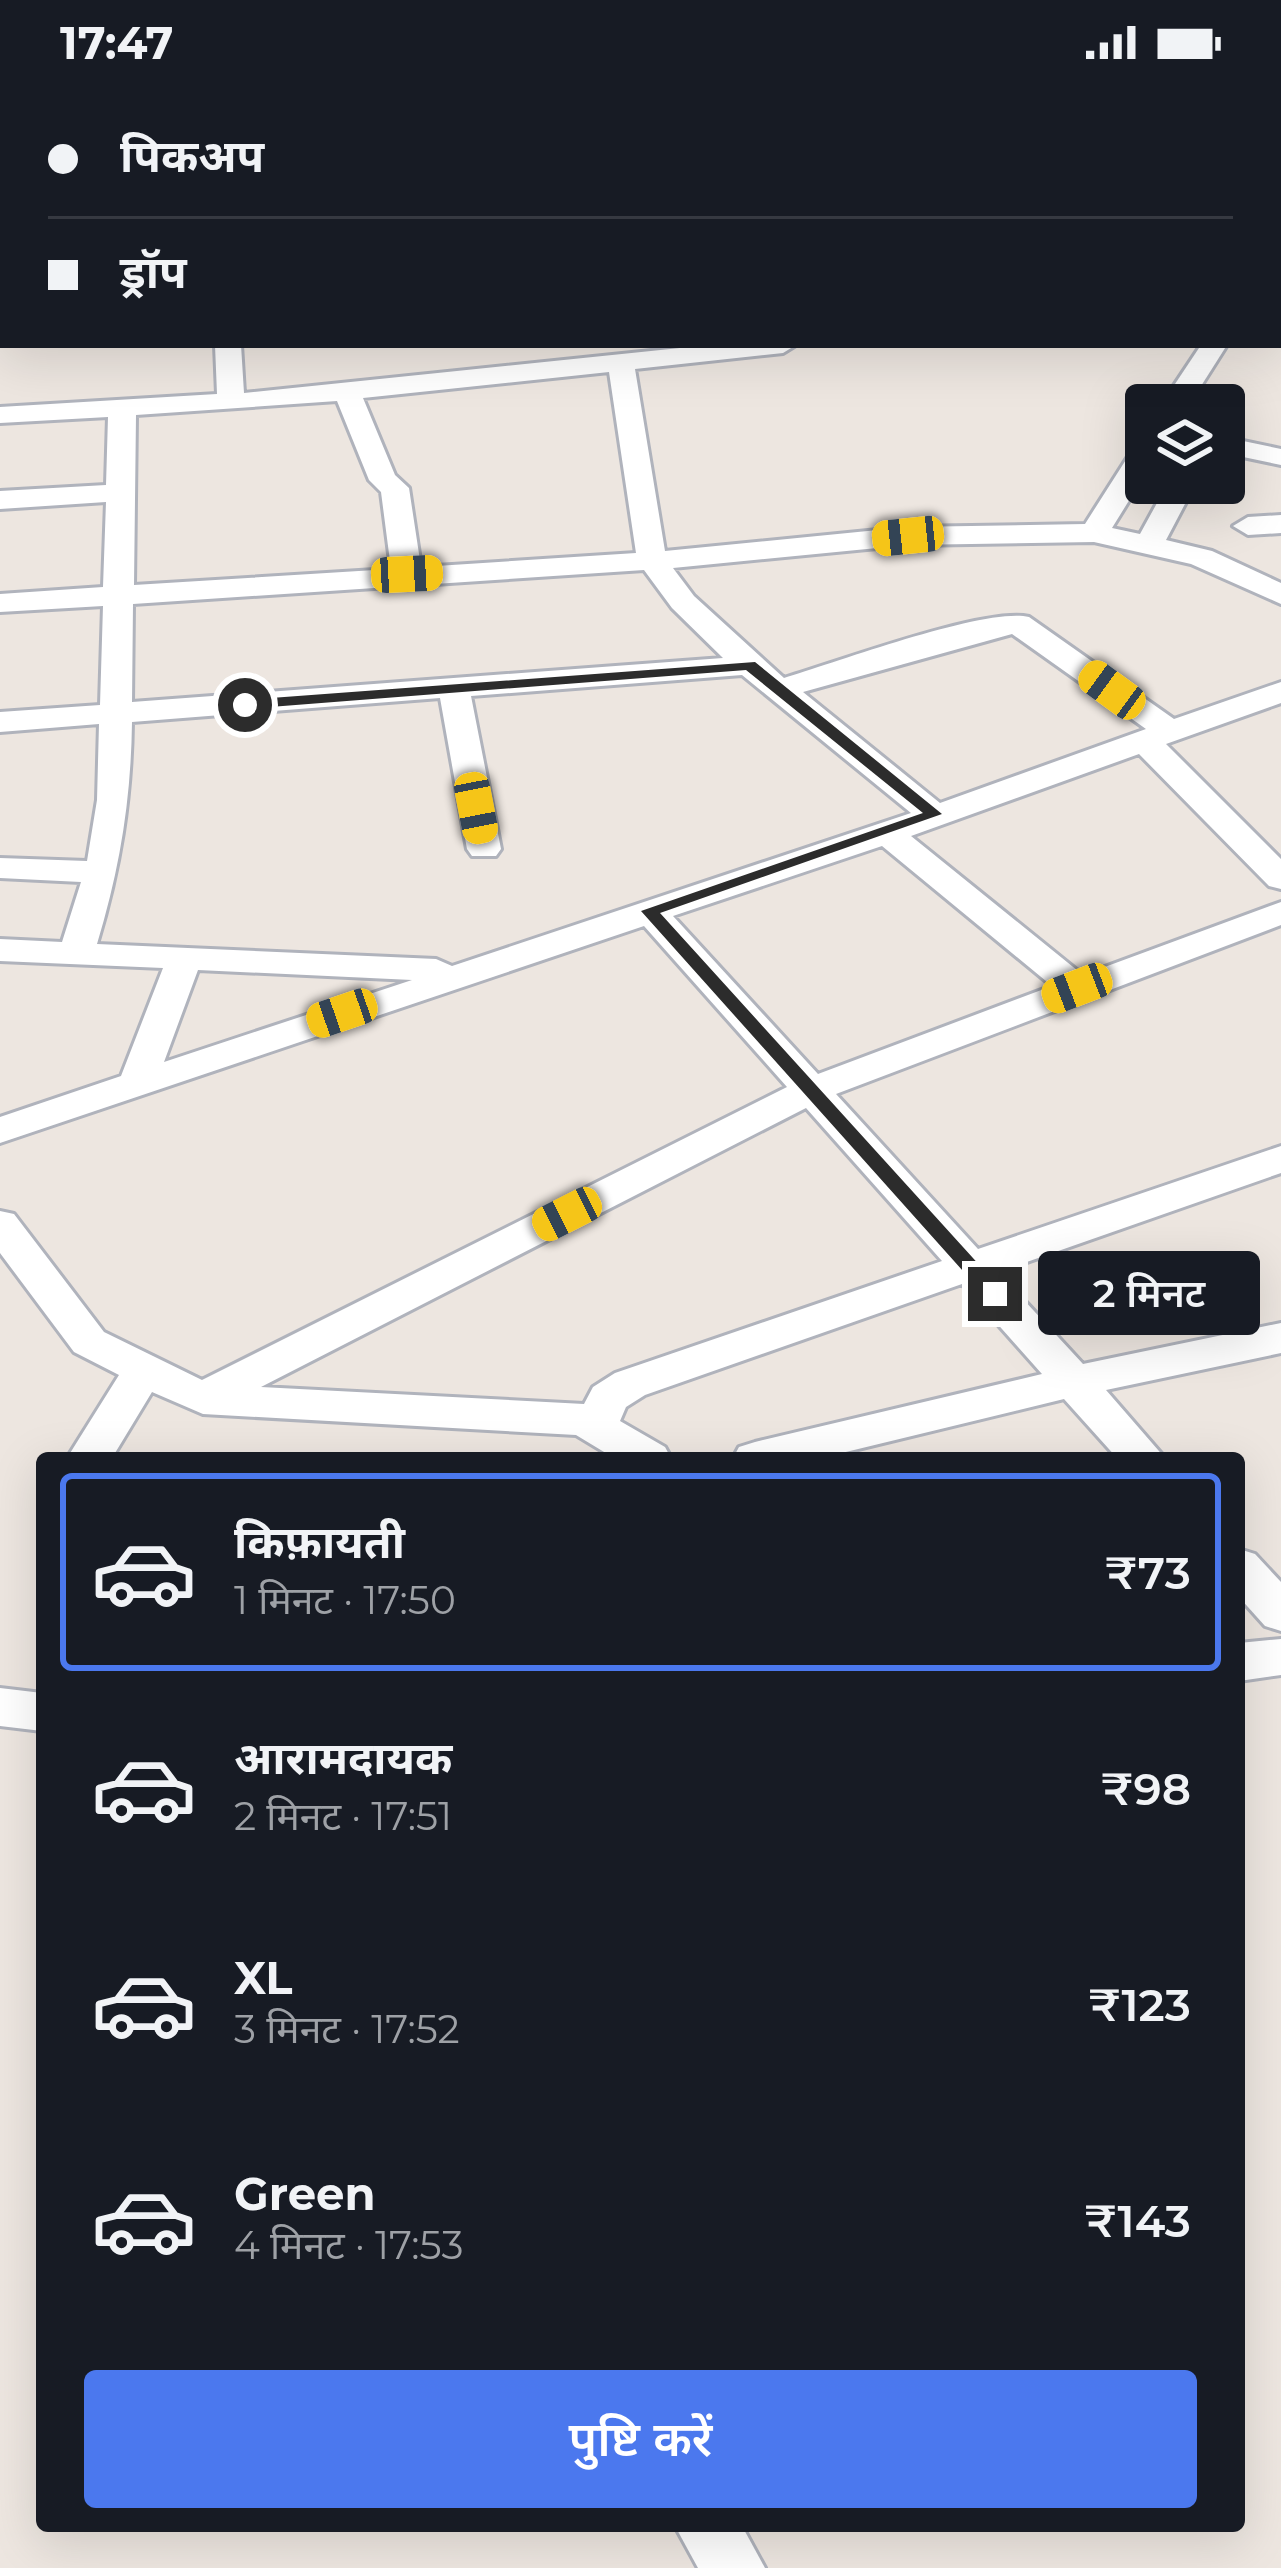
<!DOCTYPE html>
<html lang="hi">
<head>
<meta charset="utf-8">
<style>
	:root { --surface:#171b24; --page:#20242c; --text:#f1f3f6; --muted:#9ea1a6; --line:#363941; --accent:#4b78ee }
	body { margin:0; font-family:Montserrat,"Noto Sans Devanagari",sans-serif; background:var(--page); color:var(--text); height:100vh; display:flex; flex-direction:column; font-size:45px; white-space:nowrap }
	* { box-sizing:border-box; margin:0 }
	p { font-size:39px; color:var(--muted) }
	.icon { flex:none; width:66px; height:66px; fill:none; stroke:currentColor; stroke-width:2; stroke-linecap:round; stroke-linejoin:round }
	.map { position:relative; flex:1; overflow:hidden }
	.drawer { position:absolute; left:36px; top:1368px; width:1209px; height:1080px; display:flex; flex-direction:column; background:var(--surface); border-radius:12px; box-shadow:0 12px 48px #0002 }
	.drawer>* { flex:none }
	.banner { position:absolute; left:0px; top:0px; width:1281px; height:264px; box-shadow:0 12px 48px #0002; display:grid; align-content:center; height:264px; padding:0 48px; background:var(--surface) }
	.tools { position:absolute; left:1125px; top:300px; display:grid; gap:24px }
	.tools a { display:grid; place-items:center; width:120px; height:120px; border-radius:12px; background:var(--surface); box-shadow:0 12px 48px #0002; font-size:60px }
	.end { position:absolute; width:54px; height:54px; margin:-27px; border:15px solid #2c2c2c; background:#fff; box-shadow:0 0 0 6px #fff }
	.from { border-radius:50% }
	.bubble { position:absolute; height:84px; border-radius:12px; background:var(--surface); box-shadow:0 12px 48px #0002; font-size:39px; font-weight:600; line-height:84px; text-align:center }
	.car { position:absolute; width:36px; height:72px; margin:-36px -18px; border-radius:15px; box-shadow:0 0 9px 3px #0007; background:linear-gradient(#f5c518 24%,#345 0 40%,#f5c518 0 76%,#345 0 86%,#f5c518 0) }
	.banner b { display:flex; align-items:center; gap:42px; height:114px; font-size:45px }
	.banner b+b { border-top:3px solid var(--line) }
	.banner i { width:30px; height:30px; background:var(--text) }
	ul { padding:21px 0 0; list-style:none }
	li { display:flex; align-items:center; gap:36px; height:198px; margin:0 24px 18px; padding:0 24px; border:6px solid transparent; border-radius:12px }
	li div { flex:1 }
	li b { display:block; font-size:45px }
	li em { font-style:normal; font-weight:600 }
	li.on { border-color:var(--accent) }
	li>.icon { width:108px; height:108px; stroke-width:1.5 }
	.primary-button { display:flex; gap:24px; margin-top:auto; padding:24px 48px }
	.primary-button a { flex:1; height:138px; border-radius:12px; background:var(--accent); color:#fff; font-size:48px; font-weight:600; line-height:138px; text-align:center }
	.status { display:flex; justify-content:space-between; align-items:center; height:84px; padding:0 60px; background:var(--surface); direction:ltr }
	.status svg { height:33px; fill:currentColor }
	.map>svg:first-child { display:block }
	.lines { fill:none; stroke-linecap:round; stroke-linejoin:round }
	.lane-casing { stroke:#b0b3bc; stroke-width:6 }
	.street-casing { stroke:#b0b3bc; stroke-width:6 }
	.secondary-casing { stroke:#b0b3bc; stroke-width:6 }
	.primary-casing { stroke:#c4c4c4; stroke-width:6 }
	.lane { fill:#fff; fill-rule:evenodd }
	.street { fill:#fff; fill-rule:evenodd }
	.secondary { fill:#fff; fill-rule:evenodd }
	.primary { fill:#e8bf6a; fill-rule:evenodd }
	.route { fill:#2c2c2c }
</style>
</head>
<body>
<div class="status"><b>17:47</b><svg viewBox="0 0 49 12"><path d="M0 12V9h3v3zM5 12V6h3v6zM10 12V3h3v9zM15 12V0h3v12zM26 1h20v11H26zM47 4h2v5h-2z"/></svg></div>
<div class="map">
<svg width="1281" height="2484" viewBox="0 0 1281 2484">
	<rect width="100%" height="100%" fill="#ede6e0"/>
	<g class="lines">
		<!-- lane casing -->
		<g class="lane-casing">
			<polygon id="lane" points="302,0 299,3 285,3 288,0"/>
		</g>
		<!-- street casing -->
		<g class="street-casing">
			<g id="street">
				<polygon points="1028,0 1060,0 1062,3 1030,3"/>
				<polygon points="1153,0 1185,0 1187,3 1155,3"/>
				<polygon points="1278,22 1281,23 1281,37 1278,36"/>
				<polygon points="1278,113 1281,113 1278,128"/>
				<polygon points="1281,190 1281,207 1278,208 1278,191"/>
				<rect x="1278" y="236" width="3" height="16"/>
				<path d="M215 261H241L244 309 709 261H796L783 269 635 285 665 467 908 443 1085 440 1136 360 1146 358V389L1112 444 1140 450 1168 399H1196L1166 456 1212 467 1281 499V520L1191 480 1094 458 908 461 673 484 694 512 784 594C835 579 985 523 1029 533L1174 635 1281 598V619L1166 660 1281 775V805L1269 802 1139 670 911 752 1083 891 1281 818V841L836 1010 978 1165 1281 1062V1089L998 1188 1083 1280 1281 1239V1269L1106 1306 1165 1374H1117L1064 1315 821 1374H733L739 1363 755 1358 1042 1290 962 1200 645 1311 626 1323 620 1337 665 1363 671 1374H614L576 1351 203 1330 152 1308 112 1374H67L119 1291 74 1268 0 1169V1127L14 1130 104 1248 202 1296 787 1003 644 842 0 1059V1033L121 992 163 884 0 877V855L62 858 81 798 0 794V774L87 777 97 716 99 640 0 648V628L100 621 103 522 0 528V510L103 503 106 418 0 425V407L106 401 108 333 0 339V323L217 310ZM609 288 636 469 421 483 409 404 395 391 363 314ZM337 317 369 396 381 408 391 485 134 501 136 331ZM644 486 672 524 723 574 132 618 133 520ZM1012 550 1146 645 940 719 803 608ZM742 591 911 729 452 882 436 875 97 860C120 784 131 716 132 638L440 614 467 765 472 772H496L501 765 471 612ZM882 762 1052 902 818 990 673 832ZM198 886 412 896 164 978ZM806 1024 942 1177 615 1289 593 1303 584 1320 261 1303Z"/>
				<polygon points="1201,261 1227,261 1189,321 1161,321"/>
				<polygon points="1224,353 1281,365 1281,381 1224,369"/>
				<polygon points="1281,431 1281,449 1248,451 1233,442 1248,433"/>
				<polygon points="1239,1465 1255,1470 1281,1498 1281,1547 1265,1542 1239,1513"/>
				<polygon points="1281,1555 1281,1591 1239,1597 1239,1559"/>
				<polygon points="0,1604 42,1609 42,1647 0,1642"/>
				<polygon points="675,2442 742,2442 765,2484 698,2484"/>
			</g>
		</g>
		<!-- secondary casing -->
		<g class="secondary-casing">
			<g id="secondary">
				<polygon points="375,0 424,0 426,3 377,3"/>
				<polygon points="1278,138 1281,139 1281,161 1278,160"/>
			</g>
		</g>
		<!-- primary casing -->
		<g class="primary-casing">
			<polygon id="primary" points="3,53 3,75 0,76 0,54"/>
		</g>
		<!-- lane -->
		<use href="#lane" class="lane"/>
		<!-- street -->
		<use href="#street" class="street"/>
		<!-- secondary -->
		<use href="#secondary" class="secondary"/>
		<!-- primary -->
		<use href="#primary" class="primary"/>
	</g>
	<!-- route -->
	<polygon class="route" points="755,578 942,730 660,829 1002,1206 1002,1215 988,1215 641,827 923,729 746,586 245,625 237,621 245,616"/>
</svg>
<div class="tools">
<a><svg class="icon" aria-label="layers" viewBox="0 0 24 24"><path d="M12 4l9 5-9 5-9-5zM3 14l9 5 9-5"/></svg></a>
</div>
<i class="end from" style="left:245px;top:621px"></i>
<i class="end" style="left:995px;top:1210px"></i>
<div class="bubble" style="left:1038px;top:1167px;width:222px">2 मिनट</div>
<i class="car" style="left:908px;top:452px;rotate:264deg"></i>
<i class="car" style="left:407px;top:490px;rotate:87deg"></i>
<i class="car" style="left:1112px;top:606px;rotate:306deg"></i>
<i class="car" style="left:476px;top:724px;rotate:169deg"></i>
<i class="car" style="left:1077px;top:904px;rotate:249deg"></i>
<i class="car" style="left:342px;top:929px;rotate:251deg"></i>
<i class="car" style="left:567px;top:1130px;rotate:243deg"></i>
<div class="banner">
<b><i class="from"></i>पिकअप</b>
<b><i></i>ड्रॉप</b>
</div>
<section class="drawer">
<ul>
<li class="on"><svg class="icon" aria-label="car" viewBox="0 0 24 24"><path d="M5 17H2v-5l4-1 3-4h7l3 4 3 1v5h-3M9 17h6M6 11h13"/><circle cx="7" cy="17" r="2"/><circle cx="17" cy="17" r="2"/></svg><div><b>किफ़ायती</b><p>1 मिनट · 17:50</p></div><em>₹73</em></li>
<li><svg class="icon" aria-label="car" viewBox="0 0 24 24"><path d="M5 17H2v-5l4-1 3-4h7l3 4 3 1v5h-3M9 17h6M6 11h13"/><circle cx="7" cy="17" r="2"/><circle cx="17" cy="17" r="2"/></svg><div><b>आरामदायक</b><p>2 मिनट · 17:51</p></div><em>₹98</em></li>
<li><svg class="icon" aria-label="car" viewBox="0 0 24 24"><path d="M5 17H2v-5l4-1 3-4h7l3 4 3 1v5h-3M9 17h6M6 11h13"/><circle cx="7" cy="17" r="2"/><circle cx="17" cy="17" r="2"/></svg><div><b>XL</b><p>3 मिनट · 17:52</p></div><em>₹123</em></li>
<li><svg class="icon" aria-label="car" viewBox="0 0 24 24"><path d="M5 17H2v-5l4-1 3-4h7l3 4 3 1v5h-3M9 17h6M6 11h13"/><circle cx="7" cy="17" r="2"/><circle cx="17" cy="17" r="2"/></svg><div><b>Green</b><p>4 मिनट · 17:53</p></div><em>₹143</em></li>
</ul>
<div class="primary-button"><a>पुष्टि करें</a></div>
</section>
</div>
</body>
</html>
